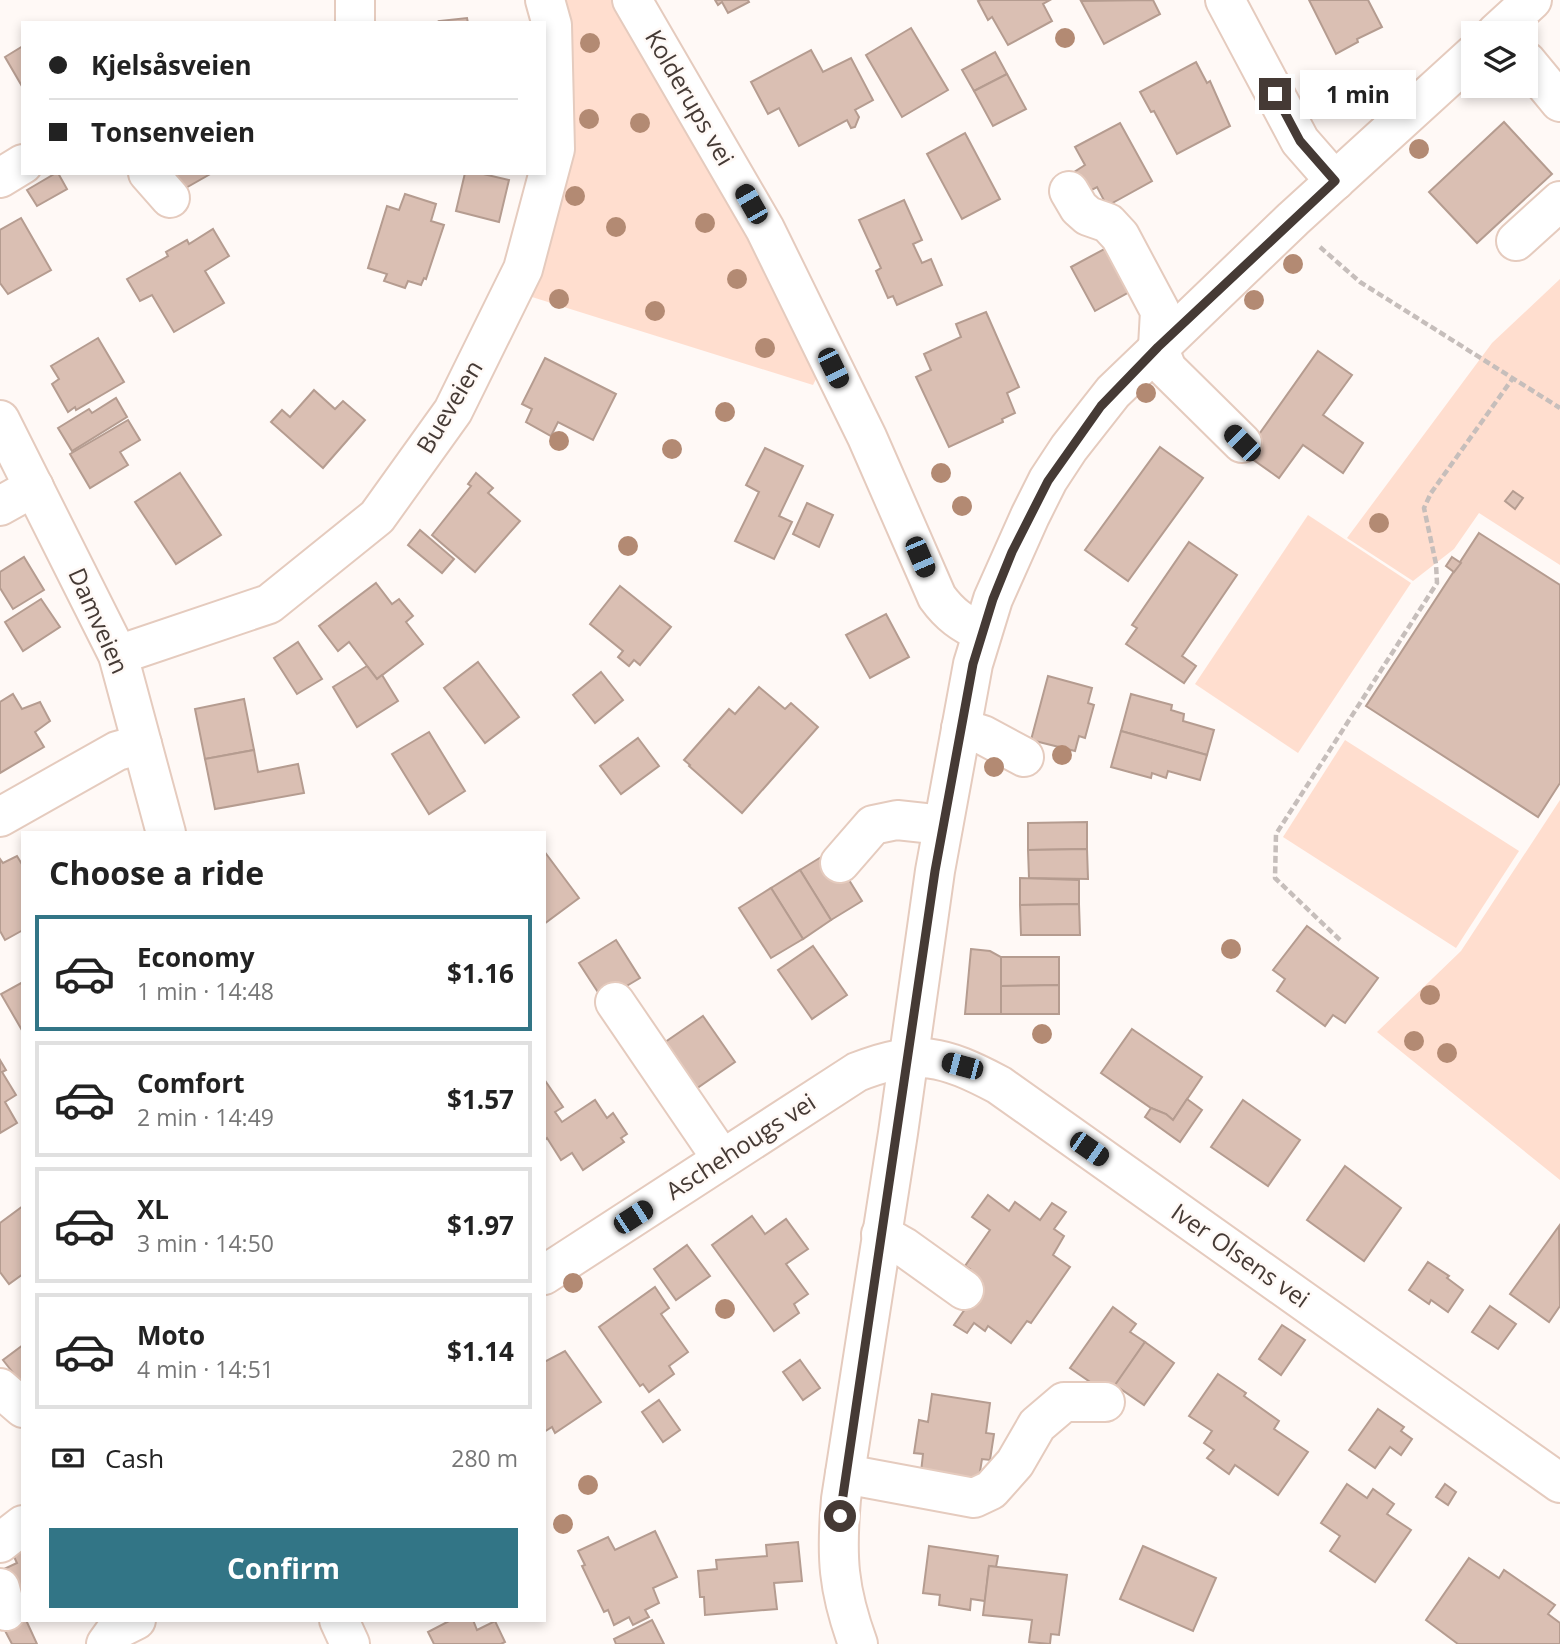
<!DOCTYPE html>
<html lang="en">
<head>
<meta charset="utf-8">
<style>
	:root { --surface:#fff; --page:#f2f2f2; --text:#222; --muted:#767676; --line:#e0e0e0; --accent:#327586 }
	body { margin:0; font-family:"Open Sans",sans-serif; background:var(--page); color:var(--text); height:100vh; display:flex; flex-direction:column; font-size:26px; white-space:nowrap }
	* { box-sizing:border-box; margin:0 }
	p { font-size:23px; color:var(--muted) }
	.icon { flex:none; width:38px; height:38px; fill:none; stroke:currentColor; stroke-width:2; stroke-linecap:round; stroke-linejoin:round }
	.map { position:relative; flex:1; overflow:hidden }
	.drawer { position:absolute; left:21px; top:831px; width:525px; height:791px; display:flex; flex-direction:column; background:var(--surface); border-radius:0px; box-shadow:0 4px 10px #0003 }
	.drawer>* { flex:none }
	.top-card { position:absolute; left:21px; top:21px; width:525px; height:154px; border-radius:0px; box-shadow:0 4px 10px #0003; display:grid; align-content:center; height:154px; padding:0 28px; background:var(--surface) }
	.tools { position:absolute; left:1461px; top:21px; display:grid; gap:14px }
	.tools a { display:grid; place-items:center; width:77px; height:77px; border-radius:0px; background:var(--surface); box-shadow:0 4px 10px #0003; font-size:35px }
	.end { position:absolute; width:32px; height:32px; margin:-16px; border:9px solid #453a35; background:#fff; box-shadow:0 0 0 4px #fff }
	.from { border-radius:50% }
	.bubble { position:absolute; height:49px; border-radius:0px; background:var(--surface); box-shadow:0 4px 10px #0003; font-size:23px; font-weight:700; line-height:49px; text-align:center }
	.car { position:absolute; width:21px; height:42px; margin:-21px -10px; border-radius:9px; box-shadow:0 0 5px 2px #0007; background:linear-gradient(#222 24%,#8ab4d8 0 40%,#222 0 76%,#8ab4d8 0 86%,#222 0) }
	.top-card b { display:flex; align-items:center; gap:24px; height:66px; font-size:26px }
	.top-card b+b { border-top:2px solid var(--line) }
	.top-card i { width:18px; height:18px; background:var(--text) }
	ul { padding:0; list-style:none }
	li { display:flex; align-items:center; gap:21px; height:116px; margin:0 14px 10px; padding:0 14px; border:4px solid var(--line); border-radius:0px }
	li div { flex:1 }
	li b { display:block; font-size:26px }
	li em { font-style:normal; font-weight:700 }
	li.on { border-color:var(--accent) }
	li>.icon { width:63px; height:63px; stroke-width:1.5 }
	h2 { padding:0 28px; font-size:32px; line-height:84px }
	.pay { display:flex; align-items:center; gap:18px; height:77px; padding:0 28px; font-size:26px }
	.pay p { margin-inline-start:auto }
	.primary-button { display:flex; gap:14px; margin-top:auto; padding:14px 28px }
	.primary-button a { flex:1; height:80px; border-radius:0px; background:var(--accent); color:#fff; font-size:28px; font-weight:700; line-height:80px; text-align:center }
	.map>svg:first-child { display:block }
	.green { fill:#ffdecf }
	.building { fill:#dabfb3; stroke:#b59c90; stroke-width:2 }
	.lines { fill:none; stroke-linecap:round; stroke-linejoin:round }
	.minor-casing { stroke:#e5cbbe; stroke-width:42 }
	.path { stroke:#c6bebb; stroke-width:4.5; stroke-dasharray:7 3.5; stroke-linecap:butt }
	.minor { stroke:#fff; stroke-width:38 }
	.tree { fill:#b38a73 }
	.route { stroke:#453a35; stroke-width:9 }
	.labels { text-anchor:middle; stroke-width:5; stroke-linejoin:round; paint-order:stroke }
	.street-label { font-size:24px; fill:#453a35; stroke:#fff9f6 }
</style>
</head>
<body>
<div class="map">
<svg width="1560" height="1644" viewBox="0 0 1560 1644">
	<rect width="100%" height="100%" fill="#fff9f6"/>
	<!-- green -->
	<g class="green">
		<polygon points="555,0 614,0 718,176 820,371 813,385 532,297 564,163"/>
		<polygon points="1560,279 1560,565 1479,513 1454,549 1413,581 1347,538 1492,343"/>
		<polygon points="1308,515 1411,583 1298,753 1195,684"/>
		<polygon points="1345,740 1519,851 1456,948 1283,837"/>
		<polygon points="1560,800 1560,1180 1377,1032 1461,951"/>
	</g>
	<!-- building -->
	<g class="building">
		<polygon points="715,0 748,0 749,2 728,13 722,2 718,5"/>
		<polygon points="981,0 1050,0 1043,4 1052,21 1008,45 992,17 988,20 978,1"/>
		<polygon points="1153,0 1160,14 1104,44 1081,1"/>
		<polygon points="1309,0 1368,0 1382,27 1357,39 1358,42 1336,54"/>
		<polygon points="467,18 468,23 440,23 439,21"/>
		<polygon points="911,28 948,90 902,117 866,55"/>
		<polygon points="23,46 23,88 5,57"/>
		<polygon points="811,50 823,72 851,58 873,100 855,110 859,117 855,127 851,128 847,120 799,146 779,108 768,114 751,82"/>
		<polygon points="995,52 1007,74 974,91 962,70"/>
		<polygon points="1196,62 1207,83 1210,81 1230,126 1177,154 1154,111 1151,112 1140,92"/>
		<polygon points="1007,74 1026,109 993,126 974,91"/>
		<polygon points="1504,122 1552,174 1477,243 1429,192"/>
		<polygon points="1120,123 1152,181 1107,206 1097,187 1086,193 1068,176 1085,165 1075,147"/>
		<polygon points="965,133 1000,199 962,219 927,154"/>
		<polygon points="56,173 58,173 67,189 37,206 27,190"/>
		<polygon points="174,173 212,173 184,189"/>
		<polygon points="465,173 479,173 509,180 499,222 456,211"/>
		<polygon points="405,194 436,204 431,221 444,225 426,279 424,278 421,285 408,281 405,288 384,281 387,274 368,268 387,206 399,210"/>
		<polygon points="904,200 922,240 913,244 922,263 931,259 942,285 897,305 893,296 888,298 876,271 881,268 859,220"/>
		<polygon points="21,218 51,270 8,294 0,283 0,230"/>
		<polygon points="213,229 229,256 205,271 224,303 174,332 152,295 140,301 127,279 168,256 166,252 187,240 189,244"/>
		<polygon points="1108,247 1131,291 1095,311 1071,267"/>
		<polygon points="986,312 1019,387 1007,393 1015,413 1002,419 1003,422 949,447 916,377 931,370 924,354 961,337 956,324"/>
		<polygon points="98,338 124,382 76,410 75,407 68,412 52,384 59,379 51,366"/>
		<polygon points="1318,351 1352,375 1323,415 1363,443 1343,473 1303,445 1279,478 1245,454"/>
		<polygon points="545,358 616,394 593,440 558,422 551,436 526,422 532,409 522,404"/>
		<polygon points="314,390 335,409 343,401 365,420 323,468 271,422 282,410 290,417"/>
		<polygon points="116,398 127,417 72,451 58,428 89,409 92,413"/>
		<polygon points="128,420 140,440 120,452 128,465 90,488 70,454"/>
		<polygon points="1160,447 1203,478 1128,581 1085,550"/>
		<polygon points="765,448 803,466 779,516 792,522 774,559 735,541 759,492 746,485"/>
		<polygon points="180,473 221,535 176,564 135,502"/>
		<polygon points="476,473 493,488 488,493 520,521 475,572 432,535 471,486 468,484"/>
		<polygon points="1513,491 1523,498 1515,509 1505,501"/>
		<polygon points="807,503 833,515 819,547 793,534"/>
		<polygon points="420,530 454,559 442,573 408,545"/>
		<polygon points="1479,533 1560,585 1560,783 1538,817 1366,706"/>
		<polygon points="1189,542 1237,575 1182,656 1196,666 1184,683 1126,644 1137,628 1132,625"/>
		<polygon points="24,557 44,590 13,609 0,588 0,572"/>
		<polygon points="1452,557 1461,563 1454,572 1446,566"/>
		<polygon points="376,583 392,604 399,599 413,616 406,622 423,644 377,679 349,642 338,651 319,626"/>
		<polygon points="620,586 671,627 640,665 634,660 629,666 618,657 623,651 590,624"/>
		<polygon points="41,599 60,627 23,651 5,622"/>
		<polygon points="886,614 909,657 870,678 846,635"/>
		<polygon points="298,642 322,679 297,694 274,658"/>
		<polygon points="478,662 519,717 485,743 444,688"/>
		<polygon points="367,666 377,679 382,675 398,701 357,727 333,687"/>
		<polygon points="601,672 623,700 595,723 573,695"/>
		<polygon points="1048,676 1092,688 1088,703 1094,705 1085,738 1079,736 1075,751 1031,740"/>
		<polygon points="759,687 785,709 791,703 818,727 742,813 689,766 690,765 684,760 729,709 735,714"/>
		<polygon points="13,694 22,709 40,702 50,721 35,732 44,747 0,773 0,702"/>
		<polygon points="1131,694 1172,705 1171,710 1184,714 1183,721 1214,730 1207,755 1121,731"/>
		<polygon points="244,699 254,750 205,759 195,709"/>
		<polygon points="1121,731 1207,755 1200,780 1168,771 1166,778 1152,773 1151,778 1111,767"/>
		<polygon points="429,732 465,791 429,814 392,754"/>
		<polygon points="638,738 659,766 621,794 600,766"/>
		<polygon points="254,750 258,772 298,764 304,793 215,809 205,759"/>
		<polygon points="1087,822 1087,849 1028,850 1028,823"/>
		<polygon points="1087,849 1088,879 1029,878 1028,850"/>
		<polygon points="544,851 579,898 544,924"/>
		<polygon points="831,851 862,901 831,920 800,870"/>
		<polygon points="17,856 23,866 23,930 5,940 0,931 0,859 3,863"/>
		<polygon points="800,870 831,920 803,939 771,888"/>
		<polygon points="1020,878 1079,880 1079,904 1020,905"/>
		<polygon points="771,888 803,939 771,958 739,908"/>
		<polygon points="1079,904 1080,935 1021,935 1020,905"/>
		<polygon points="1307,926 1378,978 1345,1023 1333,1015 1325,1026 1277,991 1285,979 1273,970"/>
		<polygon points="616,940 640,978 603,1000 579,963"/>
		<polygon points="813,946 847,995 812,1019 778,970"/>
		<polygon points="971,949 990,951 1001,957 1001,1014 965,1014"/>
		<polygon points="1001,957 1059,957 1059,985 1001,986"/>
		<polygon points="23,982 23,1032 1,994"/>
		<polygon points="1059,985 1059,1014 1001,1014 1001,986"/>
		<polygon points="703,1016 735,1062 690,1093 658,1047"/>
		<polygon points="1132,1029 1202,1077 1173,1120 1166,1114 1151,1108 1101,1073"/>
		<polygon points="0,1060 6,1070 2,1072 16,1095 5,1102 17,1123 0,1133"/>
		<polygon points="544,1079 563,1107 555,1112 562,1122 595,1100 607,1118 613,1113 627,1134 621,1138 624,1142 583,1170 572,1153 561,1160 547,1138 544,1141"/>
		<polygon points="1187,1099 1202,1110 1180,1142 1145,1117 1151,1108 1166,1114 1173,1120"/>
		<polygon points="1243,1100 1300,1140 1268,1186 1211,1147"/>
		<polygon points="1345,1166 1401,1208 1364,1261 1307,1220"/>
		<polygon points="988,1195 1009,1211 1015,1202 1040,1220 1052,1203 1066,1212 1054,1229 1064,1236 1053,1255 1070,1267 1031,1323 1027,1321 1011,1343 988,1326 985,1331 974,1323 967,1333 954,1325 965,1309 955,1303 962,1281 970,1269 965,1266 990,1230 972,1217"/>
		<polygon points="23,1206 23,1274 9,1284 0,1272 0,1223"/>
		<polygon points="752,1216 765,1234 786,1219 808,1249 786,1264 808,1294 794,1304 799,1313 774,1331 712,1245"/>
		<polygon points="1559,1226 1560,1306 1549,1322 1510,1294"/>
		<polygon points="687,1245 710,1276 676,1300 654,1269"/>
		<polygon points="1428,1262 1449,1276 1447,1278 1463,1290 1448,1312 1431,1300 1429,1304 1409,1290"/>
		<polygon points="655,1287 669,1308 661,1314 688,1352 669,1366 674,1374 649,1392 643,1384 640,1386 599,1327"/>
		<polygon points="1490,1306 1516,1324 1498,1349 1472,1332"/>
		<polygon points="1113,1307 1136,1324 1130,1332 1145,1342 1109,1395 1070,1368"/>
		<polygon points="1282,1325 1305,1340 1281,1375 1259,1359"/>
		<polygon points="1145,1342 1174,1363 1144,1405 1115,1385"/>
		<polygon points="23,1345 23,1382 21,1383 3,1360"/>
		<polygon points="565,1351 601,1402 555,1433 552,1427 544,1432 544,1362"/>
		<polygon points="800,1360 820,1388 803,1400 783,1372"/>
		<polygon points="1218,1374 1246,1393 1244,1396 1279,1421 1274,1429 1308,1452 1278,1495 1235,1465 1229,1474 1207,1458 1214,1450 1204,1443 1212,1431 1189,1416"/>
		<polygon points="932,1394 990,1403 986,1433 994,1434 990,1460 982,1459 977,1490 920,1481 923,1454 914,1453 919,1420 928,1422"/>
		<polygon points="659,1400 680,1430 663,1442 642,1412"/>
		<polygon points="1378,1409 1404,1427 1401,1431 1412,1439 1401,1455 1390,1447 1375,1468 1349,1450"/>
		<polygon points="1347,1484 1367,1498 1373,1489 1394,1504 1387,1514 1411,1530 1375,1582 1330,1551 1340,1536 1321,1523"/>
		<polygon points="1445,1484 1456,1492 1448,1505 1436,1497"/>
		<polygon points="655,1531 677,1577 653,1588 659,1603 645,1610 649,1617 633,1625 629,1617 614,1625 608,1610 604,1612 582,1566 585,1565 578,1551 608,1537 615,1550"/>
		<polygon points="23,1539 23,1606 4,1569 17,1563 9,1546"/>
		<polygon points="798,1542 802,1581 774,1583 777,1609 705,1615 704,1597 700,1597 698,1571 717,1569 716,1560 767,1556 766,1545"/>
		<polygon points="929,1546 998,1556 996,1567 989,1566 985,1601 971,1599 970,1610 939,1605 940,1595 923,1593"/>
		<polygon points="1143,1546 1216,1578 1193,1631 1120,1599"/>
		<polygon points="1469,1558 1499,1578 1504,1570 1555,1605 1548,1614 1560,1623 1560,1644 1458,1644 1426,1620"/>
		<polygon points="989,1566 1067,1575 1059,1635 1051,1634 1050,1644 1029,1642 1032,1620 983,1615"/>
		<polygon points="23,1616 23,1620 26,1620 37,1644 12,1644 2,1625"/>
		<polygon points="451,1620 473,1620 477,1630 495,1621 505,1642 501,1644 434,1644 428,1632"/>
		<polygon points="652,1620 664,1644 616,1644 614,1639"/>
	</g>
	<g class="lines">
		<!-- minor casing -->
		<g class="minor-casing">
			<g id="minor">
				<path d="M632 0 765 229 867 437 937 597C950 615 962 623 982 633"/>
				<polyline points="1225,0 1300,141 1335,181"/>
				<polyline points="355,23 355,0"/>
				<polyline points="1496,33 1532,0"/>
				<polyline points="1526,61 1560,102"/>
				<polyline points="148,173 170,198"/>
				<polyline points="0,178 23,164"/>
				<polyline points="1069,191 1079,208 1088,216 1108,223 1120,236 1160,311 1158,347 1167,369 1242,443"/>
				<polyline points="1516,241 1560,201"/>
				<polyline points="0,420 118,655 166,833"/>
				<polyline points="0,506 34,487"/>
				<polyline points="118,655 269,604 377,517 453,411 523,269 555,149 552,25 545,0"/>
				<polyline points="961,728 983,735 1024,757"/>
				<polyline points="0,817 117,751 142,744"/>
				<polyline points="840,863 873,825 897,820 943,825"/>
				<polyline points="615,1002 722,1159"/>
				<polyline points="881,1234 904,1247 964,1290"/>
				<path d="M544 1275 857 1072C917 1048 944 1056 999 1085L1560 1483"/>
				<polyline points="0,1388 23,1408"/>
				<polyline points="845,1474 974,1498 991,1490 1015,1463 1037,1425 1064,1402 1105,1402"/>
				<polyline points="0,1543 23,1525"/>
				<polyline points="0,1588 6,1611"/>
				<polyline points="339,1620 350,1644"/>
				<polyline points="106,1644 116,1630 136,1620"/>
				<path d="M858 1644C838 1589 836 1557 841 1499L898 1133 935 871 973 664 993 599 1030 516 1048 480 1069 448 1113 392 1293 219 1474 54"/>
			</g>
		</g>
		<!-- path -->
		<g class="path">
			<polyline points="1320,247 1360,282 1560,408"/>
			<polyline points="1340,940 1275,878 1276,834 1437,583 1436,564 1424,508 1431,493 1513,378"/>
		</g>
		<!-- minor -->
		<use href="#minor" class="minor"/>
	</g>
	<!-- trees -->
	<g class="tree">
		<circle cx="1065" cy="38" r="10"/>
		<circle cx="590" cy="43" r="10"/>
		<circle cx="589" cy="119" r="10"/>
		<circle cx="640" cy="123" r="10"/>
		<circle cx="1419" cy="149" r="10"/>
		<circle cx="575" cy="196" r="10"/>
		<circle cx="705" cy="223" r="10"/>
		<circle cx="616" cy="227" r="10"/>
		<circle cx="1293" cy="264" r="10"/>
		<circle cx="737" cy="279" r="10"/>
		<circle cx="559" cy="299" r="10"/>
		<circle cx="1254" cy="300" r="10"/>
		<circle cx="655" cy="311" r="10"/>
		<circle cx="765" cy="348" r="10"/>
		<circle cx="1146" cy="393" r="10"/>
		<circle cx="725" cy="412" r="10"/>
		<circle cx="559" cy="441" r="10"/>
		<circle cx="672" cy="449" r="10"/>
		<circle cx="941" cy="473" r="10"/>
		<circle cx="962" cy="506" r="10"/>
		<circle cx="1379" cy="523" r="10"/>
		<circle cx="628" cy="546" r="10"/>
		<circle cx="1062" cy="755" r="10"/>
		<circle cx="994" cy="767" r="10"/>
		<circle cx="1231" cy="949" r="10"/>
		<circle cx="1430" cy="995" r="10"/>
		<circle cx="1042" cy="1034" r="10"/>
		<circle cx="1414" cy="1041" r="10"/>
		<circle cx="1447" cy="1053" r="10"/>
		<circle cx="573" cy="1283" r="10"/>
		<circle cx="725" cy="1309" r="10"/>
		<circle cx="588" cy="1485" r="10"/>
		<circle cx="563" cy="1524" r="10"/>
	</g>
	<g class="lines">
		<!-- route -->
		<polyline class="route" points="840,1516 935,871 973,664 993,599 1012,552 1048,481 1101,406 1158,347 1335,181 1300,141 1275,94"/>
	</g>
	<g class="labels">
		<!-- street labels -->
		<g class="street-label">
			<text transform="translate(689 98) rotate(60)" y="8">Kolderups vei</text>
			<text transform="translate(450 407) rotate(-59)" y="8">Bueveien</text>
			<text transform="translate(98 621) rotate(66)" y="8">Damveien</text>
			<text transform="translate(741 1147) rotate(-33)" y="8">Aschehougs vei</text>
			<text transform="translate(1240 1256) rotate(35)" y="8">Iver Olsens vei</text>
		</g>
	</g>
</svg>
<div class="tools">
<a><svg class="icon" aria-label="layers" viewBox="0 0 24 24"><path d="M12 4l9 5-9 5-9-5zM3 14l9 5 9-5"/></svg></a>
</div>
<i class="end from" style="left:840px;top:1516px"></i>
<i class="end" style="left:1275px;top:94px"></i>
<div class="bubble" style="left:1300px;top:70px;width:116px">1 min</div>
<i class="car" style="left:751px;top:204px;rotate:330deg"></i>
<i class="car" style="left:833px;top:368px;rotate:154deg"></i>
<i class="car" style="left:1242px;top:443px;rotate:315deg"></i>
<i class="car" style="left:920px;top:557px;rotate:157deg"></i>
<i class="car" style="left:962px;top:1066px;rotate:285deg"></i>
<i class="car" style="left:1089px;top:1149px;rotate:125deg"></i>
<i class="car" style="left:633px;top:1217px;rotate:57deg"></i>
<div class="top-card">
<b><i class="from"></i>Kjelsåsveien</b>
<b><i></i>Tonsenveien</b>
</div>
<section class="drawer">
<h2>Choose a ride</h2>
<ul>
<li class="on"><svg class="icon" aria-label="car" viewBox="0 0 24 24"><path d="M5 17H2v-5l4-1 3-4h7l3 4 3 1v5h-3M9 17h6M6 11h13"/><circle cx="7" cy="17" r="2"/><circle cx="17" cy="17" r="2"/></svg><div><b>Economy</b><p>1 min · 14:48</p></div><em>$1.16</em></li>
<li><svg class="icon" aria-label="car" viewBox="0 0 24 24"><path d="M5 17H2v-5l4-1 3-4h7l3 4 3 1v5h-3M9 17h6M6 11h13"/><circle cx="7" cy="17" r="2"/><circle cx="17" cy="17" r="2"/></svg><div><b>Comfort</b><p>2 min · 14:49</p></div><em>$1.57</em></li>
<li><svg class="icon" aria-label="car" viewBox="0 0 24 24"><path d="M5 17H2v-5l4-1 3-4h7l3 4 3 1v5h-3M9 17h6M6 11h13"/><circle cx="7" cy="17" r="2"/><circle cx="17" cy="17" r="2"/></svg><div><b>XL</b><p>3 min · 14:50</p></div><em>$1.97</em></li>
<li><svg class="icon" aria-label="car" viewBox="0 0 24 24"><path d="M5 17H2v-5l4-1 3-4h7l3 4 3 1v5h-3M9 17h6M6 11h13"/><circle cx="7" cy="17" r="2"/><circle cx="17" cy="17" r="2"/></svg><div><b>Moto</b><p>4 min · 14:51</p></div><em>$1.14</em></li>
</ul>
<div class="pay"><svg class="icon" aria-label="cash" viewBox="0 0 24 24"><path d="M3 7h18v10H3z"/><circle cx="12" cy="12" r="2"/></svg>Cash<p>280 m</p></div>
<div class="primary-button"><a>Confirm</a></div>
</section>
</div>
</body>
</html>
